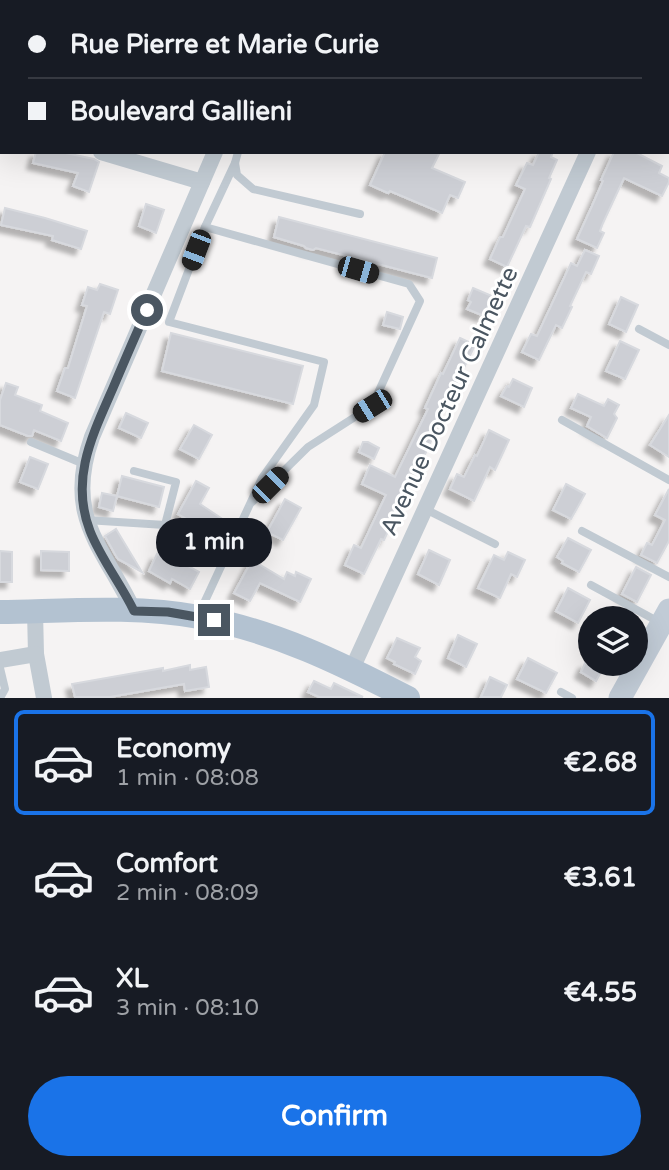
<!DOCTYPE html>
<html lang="en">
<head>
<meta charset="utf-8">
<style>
	:root { --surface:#171b24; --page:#20242c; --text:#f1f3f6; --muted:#9ea1a6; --line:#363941; --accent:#1a73e8 }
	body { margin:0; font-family:"Varela Round",sans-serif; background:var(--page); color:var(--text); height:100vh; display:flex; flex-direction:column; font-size:26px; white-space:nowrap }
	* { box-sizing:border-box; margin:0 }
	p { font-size:23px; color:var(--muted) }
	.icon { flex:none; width:38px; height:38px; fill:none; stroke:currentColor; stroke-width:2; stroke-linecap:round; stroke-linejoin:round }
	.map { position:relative; height:698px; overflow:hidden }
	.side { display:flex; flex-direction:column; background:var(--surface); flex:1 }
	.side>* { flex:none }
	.hud { position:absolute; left:0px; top:0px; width:670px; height:154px; box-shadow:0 7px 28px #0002; display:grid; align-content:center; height:154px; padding:0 28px; background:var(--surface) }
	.buttons { position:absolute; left:578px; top:606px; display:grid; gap:14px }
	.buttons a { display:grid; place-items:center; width:70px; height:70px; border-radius:50%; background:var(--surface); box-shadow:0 7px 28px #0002; font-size:35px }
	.end { position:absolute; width:32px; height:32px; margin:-16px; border:9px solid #4a5661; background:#fff; box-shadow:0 0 0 4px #fff }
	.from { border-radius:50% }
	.bubble { position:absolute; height:49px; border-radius:24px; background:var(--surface); box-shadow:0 7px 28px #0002; font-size:23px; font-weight:700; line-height:49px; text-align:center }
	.car { position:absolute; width:21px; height:42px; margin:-21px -10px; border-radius:9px; box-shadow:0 0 5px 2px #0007; background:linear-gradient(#222 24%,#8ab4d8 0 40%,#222 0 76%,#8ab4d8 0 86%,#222 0) }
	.hud b { display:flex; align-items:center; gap:24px; height:66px; font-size:26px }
	.hud b+b { border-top:2px solid var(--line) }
	.hud i { width:18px; height:18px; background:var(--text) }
	ul { padding:12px 0 0; list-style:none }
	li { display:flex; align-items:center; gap:21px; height:105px; margin:0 14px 10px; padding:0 14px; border:4px solid transparent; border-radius:10px }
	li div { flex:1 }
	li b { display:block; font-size:26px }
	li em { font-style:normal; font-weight:700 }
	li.current { border-color:var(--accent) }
	li>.icon { width:63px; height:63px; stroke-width:1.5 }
	.action { display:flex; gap:14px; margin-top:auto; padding:14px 28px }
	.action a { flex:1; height:80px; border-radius:42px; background:var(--accent); color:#fff; font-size:28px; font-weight:700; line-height:80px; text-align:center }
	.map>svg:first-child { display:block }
	.building { fill:#cdcfd5; stroke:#d7d9de; stroke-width:2; filter:url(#shadow) }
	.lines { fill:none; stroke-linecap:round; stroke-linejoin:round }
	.service { stroke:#c1cad2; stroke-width:8 }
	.pedestrian { stroke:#c1cad2; stroke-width:12 }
	.minor { stroke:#c1cad2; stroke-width:16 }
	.secondary { stroke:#c1cbd6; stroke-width:23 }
	.primary { stroke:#b3c2d1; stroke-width:24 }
	.route { stroke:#4a5661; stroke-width:9 }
	.labels { text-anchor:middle; stroke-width:6; stroke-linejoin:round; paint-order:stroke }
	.street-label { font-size:24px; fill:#4a5661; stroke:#fff }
</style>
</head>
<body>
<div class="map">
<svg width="669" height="698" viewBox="0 0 669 698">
	<defs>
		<filter id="shadow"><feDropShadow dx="-6" dy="6" stdDeviation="2" flood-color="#0004"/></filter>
	</defs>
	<rect width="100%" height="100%" fill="#f5f3f3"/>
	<!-- building -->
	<g class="building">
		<polygon points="36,152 61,152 94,159 99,162 89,192 73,186 78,173 33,163"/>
		<polygon points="385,152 440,152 432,168 465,182 458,198 450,195 442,213 390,191 388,193 370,185"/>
		<polygon points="539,152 553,152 551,157 557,160 549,178 551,179 530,227 526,226 507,267 490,259 500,237 503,237 525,189 516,185 527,163 533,165"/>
		<polygon points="614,152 635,152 662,166 659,173 669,178 669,182 662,196 624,178 603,223 600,231 604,233 597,248 577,239 592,206 603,181 601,180"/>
		<polygon points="146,204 164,210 156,233 139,226"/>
		<polygon points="5,208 45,218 87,231 81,249 52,240 53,236 1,225"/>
		<polygon points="279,217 437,258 432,278 316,248 313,250 306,248 304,246 274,237"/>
		<polygon points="585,250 599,256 591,274 586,272 570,306 572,307 562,328 556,325 539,360 522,352 531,334 537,336 571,263 577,266"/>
		<polygon points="100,284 118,290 110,314 104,312 75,398 57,391 65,368 68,368 87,306 82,305 88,287 97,290"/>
		<polygon points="473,288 492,296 484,316 467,309 471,302 468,300"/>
		<polygon points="621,297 638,305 626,332 609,324"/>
		<polygon points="387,312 403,317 400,329 383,325"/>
		<polygon points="171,333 303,366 293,404 162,371"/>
		<polygon points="460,338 475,345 440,417 441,418 419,468 412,466 391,516 394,517 390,525 391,525 384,540 381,539 364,574 345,565 354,545 361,548 386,495 362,484 370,465 395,477 428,409 425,408 441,373 443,374"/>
		<polygon points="620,341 639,350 625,379 606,371"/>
		<polygon points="513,379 532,388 524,407 501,396 507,386 509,387"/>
		<polygon points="6,383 18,387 15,395 42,405 40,411 68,423 61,441 34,430 32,436 28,436 0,425 0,400"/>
		<polygon points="578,394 604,406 608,399 619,405 614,414 617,418 607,438 587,426 591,417 571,408"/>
		<polygon points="126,413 148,423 141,438 119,428"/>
		<polygon points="669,415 669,457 650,445"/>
		<polygon points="194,425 212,435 199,459 180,449"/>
		<polygon points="489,430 509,440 495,470 490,467 474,501 450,489 457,474 464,477 475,455 477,456"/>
		<polygon points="363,442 368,442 379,448 374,459 359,452"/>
		<polygon points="30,457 48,464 38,489 20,482"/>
		<polygon points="122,476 164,487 159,507 117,496"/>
		<polygon points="196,481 209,488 200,504 227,522 218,537 178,514"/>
		<polygon points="566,484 585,494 571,519 553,510"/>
		<polygon points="669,489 669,541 657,563 641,555 647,543 652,545 665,520 655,515"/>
		<polygon points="102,493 117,496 113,511 99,507"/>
		<polygon points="285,499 301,508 283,540 267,532"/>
		<polygon points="116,529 142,572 118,559 116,556 105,536"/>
		<polygon points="568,538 591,550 579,572 562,563 563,561 557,557"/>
		<polygon points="168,546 185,555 181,562 199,572 190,589 172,579 170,583 149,571 157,554 162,557"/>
		<polygon points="429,550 450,560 439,585 418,574"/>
		<polygon points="0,551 12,552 12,582 0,582"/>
		<polygon points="41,551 69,552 69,571 41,570"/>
		<polygon points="508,552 525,560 517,577 511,574 500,598 478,588 494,555 504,560"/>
		<polygon points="252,560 284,579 287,572 295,576 296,572 311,579 300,602 260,583 250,601 234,593"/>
		<polygon points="636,567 651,575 637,602 622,594"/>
		<polygon points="568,588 590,600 578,623 556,611"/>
		<polygon points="458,635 477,644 466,667 448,658"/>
		<polygon points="397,638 420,648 415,657 421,661 415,674 394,664 395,662 387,658"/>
		<polygon points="528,658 557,673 546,693 517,679"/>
		<polygon points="585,663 606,663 596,681 581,672"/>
		<polygon points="190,665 190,670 206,667 209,687 185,691 184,684 110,697 75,697 72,684 163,668 163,671"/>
		<polygon points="490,677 507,685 501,697 481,697"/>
		<polygon points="314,681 331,689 334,683 363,697 319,697 308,692"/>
	</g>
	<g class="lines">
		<!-- service -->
		<g class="service">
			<polyline points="238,152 235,163 237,175 253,189 360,214"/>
			<polyline points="205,227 235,163"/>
			<polyline points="639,329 669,345"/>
			<polyline points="562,420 669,480"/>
			<polyline points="31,442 84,464"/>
			<polyline points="425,509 495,544"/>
			<polyline points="86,520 165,525 176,482 134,471"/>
			<polyline points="582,531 669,577"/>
			<polyline points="591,585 659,622"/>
			<polyline points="199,614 262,478 314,405 324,362 169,322 205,227 409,284 420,301 372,406 308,447 250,504"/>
			<polyline points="0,668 5,689 0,698"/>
			<polyline points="561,692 572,698"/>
		</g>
		<!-- pedestrian -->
		<polyline class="pedestrian" points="123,2 123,0"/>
		<!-- minor -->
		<g class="minor">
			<polyline points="282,2 283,0"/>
			<polyline points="663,2 663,0"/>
			<polyline points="0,126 2,127"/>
			<polyline points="101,152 202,182"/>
			<polyline points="35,611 36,654 44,698"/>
			<path d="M134 611C102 545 64 517 92 437L215 152"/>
			<polyline points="0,660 36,654"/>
			<polyline points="352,669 588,152"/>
		</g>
		<!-- secondary -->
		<g class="secondary">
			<polyline points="603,0 605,2"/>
			<polyline points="668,114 669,115"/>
			<polyline points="620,698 669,610"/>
		</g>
		<!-- primary -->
		<path class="primary" d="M0 612C65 611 134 605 199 617 275 631 340 663 408 698"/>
	</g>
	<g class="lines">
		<!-- route -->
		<path class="route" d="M147 310C135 336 124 362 113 388 92 436 70 479 90 531 101 559 121 584 134 611L168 612 214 620"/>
	</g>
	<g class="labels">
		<!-- street labels -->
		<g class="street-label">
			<text transform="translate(449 401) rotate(-65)" y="8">Avenue Docteur Calmette</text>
		</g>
	</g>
</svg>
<div class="buttons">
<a><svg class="icon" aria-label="layers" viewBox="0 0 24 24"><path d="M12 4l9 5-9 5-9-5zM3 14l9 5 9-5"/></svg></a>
</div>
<i class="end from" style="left:147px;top:310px"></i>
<i class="end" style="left:214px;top:620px"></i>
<div class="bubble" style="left:156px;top:518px;width:116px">1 min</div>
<i class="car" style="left:196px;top:250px;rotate:201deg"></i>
<i class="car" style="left:358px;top:270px;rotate:106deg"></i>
<i class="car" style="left:372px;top:406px;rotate:238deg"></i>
<i class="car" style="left:270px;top:485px;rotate:45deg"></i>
<div class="hud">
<b><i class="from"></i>Rue Pierre et Marie Curie</b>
<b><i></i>Boulevard Gallieni</b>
</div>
</div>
<section class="side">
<ul>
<li class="current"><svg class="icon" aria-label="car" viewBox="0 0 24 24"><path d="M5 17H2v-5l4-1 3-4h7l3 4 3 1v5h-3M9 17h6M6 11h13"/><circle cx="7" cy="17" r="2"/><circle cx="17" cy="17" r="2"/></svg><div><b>Economy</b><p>1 min · 08:08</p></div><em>€2.68</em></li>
<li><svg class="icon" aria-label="car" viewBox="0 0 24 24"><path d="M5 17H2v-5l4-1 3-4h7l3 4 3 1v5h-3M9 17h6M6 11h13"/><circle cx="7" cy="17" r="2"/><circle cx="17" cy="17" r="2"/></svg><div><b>Comfort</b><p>2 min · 08:09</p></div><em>€3.61</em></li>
<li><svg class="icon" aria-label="car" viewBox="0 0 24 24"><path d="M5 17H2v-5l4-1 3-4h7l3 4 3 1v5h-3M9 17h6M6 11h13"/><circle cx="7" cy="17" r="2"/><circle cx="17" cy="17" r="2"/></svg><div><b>XL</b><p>3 min · 08:10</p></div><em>€4.55</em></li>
</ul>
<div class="action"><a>Confirm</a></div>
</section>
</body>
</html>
